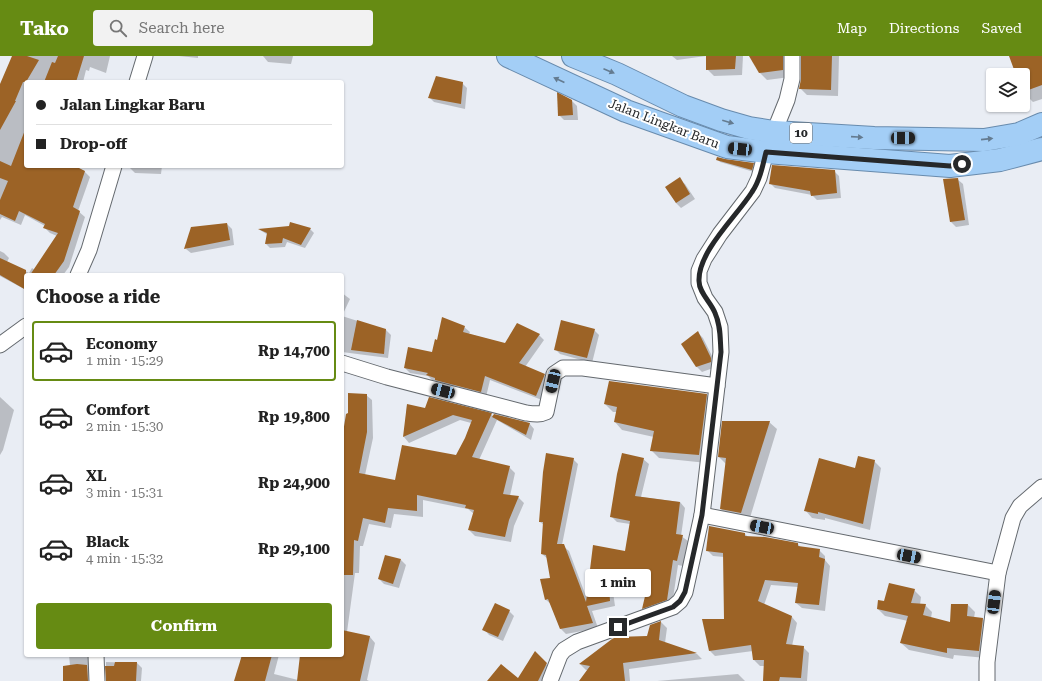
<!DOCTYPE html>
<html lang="en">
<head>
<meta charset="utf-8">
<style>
	:root { --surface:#fff; --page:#f2f2f2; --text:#222; --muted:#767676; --line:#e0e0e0; --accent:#668b13 }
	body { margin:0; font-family:"Roboto Serif",serif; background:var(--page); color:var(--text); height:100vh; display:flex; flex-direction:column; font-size:15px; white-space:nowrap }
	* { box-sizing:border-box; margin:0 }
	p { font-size:13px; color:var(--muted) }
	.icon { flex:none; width:22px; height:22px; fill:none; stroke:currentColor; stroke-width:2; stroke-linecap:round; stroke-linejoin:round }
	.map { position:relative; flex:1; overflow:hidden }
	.panel { position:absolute; left:24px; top:217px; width:320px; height:384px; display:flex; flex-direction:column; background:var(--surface); border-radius:4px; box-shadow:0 1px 3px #0004 }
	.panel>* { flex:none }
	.banner { position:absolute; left:24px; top:24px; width:320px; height:88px; border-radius:4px; box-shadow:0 1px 3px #0004; display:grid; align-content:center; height:88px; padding:0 12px; background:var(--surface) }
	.buttons { position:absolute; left:986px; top:12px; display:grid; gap:8px }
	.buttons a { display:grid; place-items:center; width:44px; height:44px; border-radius:4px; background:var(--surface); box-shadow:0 1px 3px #0004; font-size:20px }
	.end { position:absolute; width:18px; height:18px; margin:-9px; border:5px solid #26282a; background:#fff; box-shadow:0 0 0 2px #fff }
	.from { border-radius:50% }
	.bubble { position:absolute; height:28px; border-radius:4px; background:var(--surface); box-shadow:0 1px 3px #0004; font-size:13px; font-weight:700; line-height:28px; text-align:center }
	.car { position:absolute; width:12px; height:24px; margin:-12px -6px; border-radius:5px; box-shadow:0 0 3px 1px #0007; background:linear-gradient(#222 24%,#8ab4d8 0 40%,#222 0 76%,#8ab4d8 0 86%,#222 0) }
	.banner b { display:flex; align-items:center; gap:14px; height:38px; font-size:15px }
	.banner b+b { border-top:1px solid var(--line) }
	.banner i { width:10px; height:10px; background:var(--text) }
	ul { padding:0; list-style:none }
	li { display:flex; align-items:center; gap:12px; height:60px; margin:0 8px 6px; padding:0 4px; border:2px solid transparent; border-radius:4px }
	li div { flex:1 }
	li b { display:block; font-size:15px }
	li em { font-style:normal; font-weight:700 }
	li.on { border-color:var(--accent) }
	li>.icon { width:36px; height:36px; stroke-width:1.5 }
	h2 { padding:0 12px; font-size:18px; line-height:48px }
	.cta { display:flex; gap:8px; margin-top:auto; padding:8px 12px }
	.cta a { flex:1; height:46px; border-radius:4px; background:var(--accent); color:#fff; font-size:16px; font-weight:700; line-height:46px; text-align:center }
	header { display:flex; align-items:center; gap:24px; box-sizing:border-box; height:56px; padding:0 20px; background:var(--accent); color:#fff }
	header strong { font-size:19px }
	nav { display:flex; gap:22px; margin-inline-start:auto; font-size:14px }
	.search { width:280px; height:36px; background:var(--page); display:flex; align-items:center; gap:10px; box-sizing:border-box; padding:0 14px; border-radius:4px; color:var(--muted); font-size:15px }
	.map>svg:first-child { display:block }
	.shadow { fill:#0003 }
	.building { fill:#9c6326 }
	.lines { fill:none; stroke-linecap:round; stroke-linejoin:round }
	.minor-casing { stroke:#64696e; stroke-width:17 }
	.trunk-casing { stroke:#688bad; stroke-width:24 }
	.minor { stroke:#fff; stroke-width:15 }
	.trunk { stroke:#a3cef6; stroke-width:22 }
	.oneway { fill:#647b90 }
	.route { stroke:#26282a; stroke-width:5 }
	.labels { text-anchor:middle; stroke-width:4; stroke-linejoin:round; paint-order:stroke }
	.shield { fill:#fff; stroke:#67686a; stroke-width:1 }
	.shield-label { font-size:12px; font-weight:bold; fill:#26282a }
	.street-label { font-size:13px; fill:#26282a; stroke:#fff }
</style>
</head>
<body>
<header>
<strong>Tako</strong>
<div class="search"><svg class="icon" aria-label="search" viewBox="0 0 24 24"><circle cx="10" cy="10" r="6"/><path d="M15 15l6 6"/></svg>Search here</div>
<nav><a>Map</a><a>Directions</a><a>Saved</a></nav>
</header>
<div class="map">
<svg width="1042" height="625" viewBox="0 0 1042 625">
	<rect width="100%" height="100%" fill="#e9edf4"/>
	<!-- shadow -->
	<g class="shadow">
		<polygon points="13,0 110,0 106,17 90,11 89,15 86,14 83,26 26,26 26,110 77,110 77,112 84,115 90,121 78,155 85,161 69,211 63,219 26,219 26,234 0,220 0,195 4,197 9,202 7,206 29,217 32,212 35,214 57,180 50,177 45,172 45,170 25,159 21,169 2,161 0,164 0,30"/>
		<polygon points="179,0 198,0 198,2"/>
		<polygon points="263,0 293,0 291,8 268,6"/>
		<polygon points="672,0 706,0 677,4"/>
		<polygon points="707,0 743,0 742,19 714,20 707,13"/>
		<polygon points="750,0 794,0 790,21 767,24 760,17"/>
		<polygon points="802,0 839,0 838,40 807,39 800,32 802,23"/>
		<polygon points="1010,0 1042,0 1042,43 1033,46 1023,36 1023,19 1017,19"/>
		<polygon points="462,27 467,32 465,53 434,46 429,41"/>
		<polygon points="572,45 577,50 578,64 564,64 559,59"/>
		<polygon points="717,103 753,108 755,110 754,116 720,106"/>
		<polygon points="130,110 162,110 161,118 135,117 130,112"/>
		<polygon points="834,115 839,120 841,142 817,144 812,139 775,132 770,127"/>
		<polygon points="679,123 685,128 695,143 681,152 676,147 666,131"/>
		<polygon points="957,123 963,128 969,169 956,171 951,166 944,124"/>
		<polygon points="227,168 232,173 234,189 191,197 186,193"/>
		<polygon points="289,171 310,173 314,177 305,192 287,186 285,191 270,192 266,188 268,179 260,174"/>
		<polygon points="342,237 350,243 342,260 386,274 391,279 388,302 342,296"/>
		<polygon points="464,271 470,276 469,278 506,288 539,279 544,284 525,311 544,319 549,324 542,344 490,324 486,341 441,329 438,326 432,324 428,320 410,317 405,312 433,297"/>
		<polygon points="594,274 599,279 592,307 560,298 555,293"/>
		<polygon points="698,277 703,282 716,308 716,311 702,316 697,311 682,288"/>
		<polygon points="366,339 372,344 373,382 365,419 396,425 456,400 466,382 471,367 460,364 409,387 404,381 407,349 425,353 491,358 494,361 529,367 534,373 531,384 497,364 479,404 509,411 515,417 510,440 518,441 524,447 514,470 511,486 475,480 469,474 474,458 468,453 423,444 423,461 394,458 391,472 369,468 363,490 360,490 359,517 355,517 347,576 370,581 375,587 367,624 369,625 235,625 243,599 279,599 274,618 298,624 301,599 342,599 342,389"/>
		<polygon points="707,339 714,346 707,407 659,402 651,394 654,381 622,374 615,366 617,356 613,356 605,348"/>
		<polygon points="0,341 14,354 3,394 0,399"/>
		<polygon points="769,366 777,373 749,465 728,461 721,453 726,408 719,401"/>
		<polygon points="573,403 578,408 562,489 569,495 587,543 626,496 630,468 617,466 611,460 643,403 649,408 641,441 680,446 685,452 681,480 688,485 683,510 678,509 672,549 648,557 643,552 646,540 613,536 615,550 592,555 598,572 566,578 561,573 551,548 546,544 551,523 548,503 542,498 544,469 540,466"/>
		<polygon points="874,405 881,412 870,474 825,462 825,464 812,462 806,455 855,413"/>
		<polygon points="744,477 748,481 798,488 801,492 819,494 825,500 825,504 830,510 825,555 802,552 796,547 798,531 771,529 764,549 792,561 797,567 792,590 803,591 809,597 807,625 764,625 765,610 760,610 754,604 753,595 715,600 710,595 725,564 724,501 713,500 707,494"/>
		<polygon points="401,504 406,509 399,532 384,528 379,523"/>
		<polygon points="914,534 921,541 920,549 925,549 932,556 931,562 951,567 968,549 975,556 974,562 983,563 990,570 986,602 954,599 953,603 909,594 901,587 908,565 885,560 878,553 885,546"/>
		<polygon points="26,537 26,559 24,558"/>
		<polygon points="509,555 514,560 503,585 489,579 484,573"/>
		<polygon points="661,566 667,572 665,587 697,598 702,603 629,613 630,625 581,625 588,614 586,614 580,608 648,581 651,570"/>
		<polygon points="535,597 553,615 548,625 488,625 519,623"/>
		<polygon points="69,599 94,599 93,625 64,625 70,610"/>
		<polygon points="106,606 137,607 142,612 141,625 106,625"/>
		<polygon points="738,618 745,625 657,625"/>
	</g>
	<!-- building -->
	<g class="building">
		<polygon points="12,0 27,0 39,4 26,26 23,26 15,45 16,45 0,74 0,28"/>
		<polygon points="58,0 84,0 76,26 44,26 52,6 55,7"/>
		<polygon points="706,0 736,0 735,13 706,14"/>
		<polygon points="749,0 783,0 783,14 759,17"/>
		<polygon points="801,0 832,0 831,34 799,33 801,23"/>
		<polygon points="1009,0 1042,0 1042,29 1023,36 1023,19 1016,19"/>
		<polygon points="436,20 463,26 461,48 428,42"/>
		<polygon points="557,36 572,44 573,59 558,60"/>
		<polygon points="25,74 26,110 75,110 85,115 73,151 80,155 64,205 54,219 30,219 58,177 43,172 45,168 19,155 15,165 0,158 0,144 8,125 0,122 0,105 11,110"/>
		<polygon points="717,101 725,103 754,107 752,114 716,104"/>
		<polygon points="772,109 835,114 837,137 811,140 810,135 769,128"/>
		<polygon points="680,121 690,138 676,147 665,131"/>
		<polygon points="958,122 965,164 950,166 943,123"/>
		<polygon points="290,166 311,172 301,189 283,182 282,187 265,188 267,177 258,173 289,170"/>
		<polygon points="227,167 230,184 184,193 191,171"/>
		<polygon points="0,202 26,214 26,234 0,219"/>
		<polygon points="442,261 465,270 463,276 505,287 517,267 540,278 519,307 545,318 536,340 485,320 481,336 435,324 435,322 426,319 428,317 404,312 408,291 432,296 435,283 437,284"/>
		<polygon points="357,264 386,273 384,298 351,294"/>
		<polygon points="561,264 595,273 587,302 554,294"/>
		<polygon points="698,275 711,302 711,306 696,311 681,288"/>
		<polygon points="609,325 707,338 699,399 650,395 654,375 614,366 617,351 604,348"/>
		<polygon points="348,337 367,338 367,376 359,417 395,424 402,389 456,399 465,382 472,364 453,359 403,381 407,348 425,352 429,341 492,357 472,401 510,410 503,438 519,440 509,464 505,481 468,474 474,454 465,452 466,449 417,439 417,455 388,452 385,467 363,462 358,485 354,484 353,519 342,519 342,383 346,358 348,357"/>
		<polygon points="494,358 530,367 526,379 492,361"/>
		<polygon points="722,365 770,365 741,457 720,453 726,402 718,401"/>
		<polygon points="546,397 574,402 557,488 564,488 586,546 593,489 625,495 630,465 610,461 617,418 622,397 644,402 635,440 680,446 676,478 683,479 677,505 673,504 667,544 642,553 646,536 609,532 610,545 587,550 593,567 560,573 548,543 545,544 540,523 550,522 546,499 541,498 543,466 539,466 543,416"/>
		<polygon points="858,400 875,404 863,468 818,456 818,458 804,455 819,402 855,412"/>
		<polygon points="709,470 745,477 745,480 765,481 798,487 798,490 820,493 819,501 825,503 819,549 795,547 798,527 765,524 758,545 792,560 786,588 804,590 801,622 780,621 779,625 763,625 764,604 753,604 751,589 709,595 702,563 724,563 723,497 706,495"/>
		<polygon points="385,499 401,503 393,528 378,523"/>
		<polygon points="889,527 915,533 911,547 926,548 923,559 950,566 951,548 968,548 967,560 983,562 979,595 947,592 947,597 900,587 908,560 877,553 878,544 884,545"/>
		<polygon points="495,547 510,554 498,581 482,574"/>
		<polygon points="661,565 659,584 697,597 623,607 625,625 579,625 590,610 579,608 612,583 616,581 647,580 650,569"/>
		<polygon points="342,574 370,580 360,625 297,625 300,599 342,599"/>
		<polygon points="535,595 547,607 538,625 487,625 501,608 518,622"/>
		<polygon points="242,599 272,599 265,625 234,625"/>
		<polygon points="115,606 137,606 136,625 106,625 105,610 114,610"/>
		<polygon points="77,608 87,609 88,625 63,625 63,610"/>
	</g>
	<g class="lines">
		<!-- minor casing -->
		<g class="minor-casing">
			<g id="minor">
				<polyline points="137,26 145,0"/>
				<polyline points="78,219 89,194 114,110"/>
				<polyline points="0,289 26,270"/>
				<path d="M342 307 387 321 526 357C534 358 540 359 546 356L554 318 563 312H583L717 330"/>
				<polyline points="702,459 998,517"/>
				<polyline points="96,599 97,625"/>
				<polyline points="550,625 560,599 564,594 577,586 673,551 680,545 685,536 702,459 721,296 720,271 715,256 705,242 699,227 699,215 704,203 720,178 753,135 759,122 766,96 787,44 792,23 792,0"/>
				<polyline points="987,625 987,606 998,517 1013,462 1020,450 1042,431"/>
			</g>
		</g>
		<!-- trunk casing -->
		<g class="trunk-casing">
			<g id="trunk">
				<polyline points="508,0 626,55 727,91 766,96 950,110 1000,104 1042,93"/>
				<polyline points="573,0 617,18 683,50 721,64 749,72 774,76 874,82 984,84 1019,78 1042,68"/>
			</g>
		</g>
		<!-- minor -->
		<use href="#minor" class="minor"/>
		<!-- trunk -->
		<use href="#trunk" class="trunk"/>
	</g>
	<!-- one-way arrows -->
	<defs><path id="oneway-solid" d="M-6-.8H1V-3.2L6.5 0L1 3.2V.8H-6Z"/></defs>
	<g class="oneway">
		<use href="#oneway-solid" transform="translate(609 15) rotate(23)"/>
		<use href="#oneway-solid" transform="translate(559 24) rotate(-155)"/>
		<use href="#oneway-solid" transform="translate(728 66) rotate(16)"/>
		<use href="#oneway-solid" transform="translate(857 81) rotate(4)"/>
		<use href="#oneway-solid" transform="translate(987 83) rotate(-6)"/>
	</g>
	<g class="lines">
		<!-- route -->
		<path class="route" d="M618 571 673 551 680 545 685 536 702 459 721 296C720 283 721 270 715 257 711 246 699 237 699 225 698 195 737 160 752 136 760 124 763 109 766 96L950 110 962 108"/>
	</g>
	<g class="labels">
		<!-- shield labels -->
		<rect class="shield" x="790" y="67" width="22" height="20" rx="3"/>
		<g class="shield-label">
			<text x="801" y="81">10</text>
		</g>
		<!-- street labels -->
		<g class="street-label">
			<text transform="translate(664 67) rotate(21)" y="5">Jalan Lingkar Baru</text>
		</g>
	</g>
</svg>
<div class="buttons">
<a><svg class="icon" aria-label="layers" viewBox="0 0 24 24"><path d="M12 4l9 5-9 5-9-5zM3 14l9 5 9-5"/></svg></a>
</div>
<i class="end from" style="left:962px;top:108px"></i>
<i class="end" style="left:618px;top:571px"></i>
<div class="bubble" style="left:585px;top:513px;width:66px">1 min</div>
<i class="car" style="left:903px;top:82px;rotate:90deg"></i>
<i class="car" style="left:740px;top:93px;rotate:276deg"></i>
<i class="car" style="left:553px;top:325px;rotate:193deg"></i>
<i class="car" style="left:443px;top:335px;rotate:285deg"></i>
<i class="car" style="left:762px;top:471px;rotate:281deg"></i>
<i class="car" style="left:909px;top:500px;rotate:101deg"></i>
<i class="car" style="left:994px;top:546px;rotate:7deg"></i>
<div class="banner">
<b><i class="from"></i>Jalan Lingkar Baru</b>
<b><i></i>Drop-off</b>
</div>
<section class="panel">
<h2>Choose a ride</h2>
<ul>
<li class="on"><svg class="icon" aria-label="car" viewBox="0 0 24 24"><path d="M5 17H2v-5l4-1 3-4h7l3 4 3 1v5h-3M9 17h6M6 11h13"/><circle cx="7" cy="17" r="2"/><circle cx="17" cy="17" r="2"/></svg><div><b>Economy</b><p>1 min · 15:29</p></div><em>Rp 14,700</em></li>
<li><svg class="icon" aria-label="car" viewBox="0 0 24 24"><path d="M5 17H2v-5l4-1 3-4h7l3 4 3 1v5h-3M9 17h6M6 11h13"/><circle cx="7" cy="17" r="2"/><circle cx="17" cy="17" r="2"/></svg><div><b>Comfort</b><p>2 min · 15:30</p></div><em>Rp 19,800</em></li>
<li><svg class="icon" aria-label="car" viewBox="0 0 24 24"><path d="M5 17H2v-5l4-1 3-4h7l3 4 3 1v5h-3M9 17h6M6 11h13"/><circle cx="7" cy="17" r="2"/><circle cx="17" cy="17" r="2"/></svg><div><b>XL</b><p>3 min · 15:31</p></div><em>Rp 24,900</em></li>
<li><svg class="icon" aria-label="car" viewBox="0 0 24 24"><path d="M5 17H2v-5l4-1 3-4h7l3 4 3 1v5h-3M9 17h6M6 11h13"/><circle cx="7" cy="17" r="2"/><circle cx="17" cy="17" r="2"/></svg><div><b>Black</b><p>4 min · 15:32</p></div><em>Rp 29,100</em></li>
</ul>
<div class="cta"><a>Confirm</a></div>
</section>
</div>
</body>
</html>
